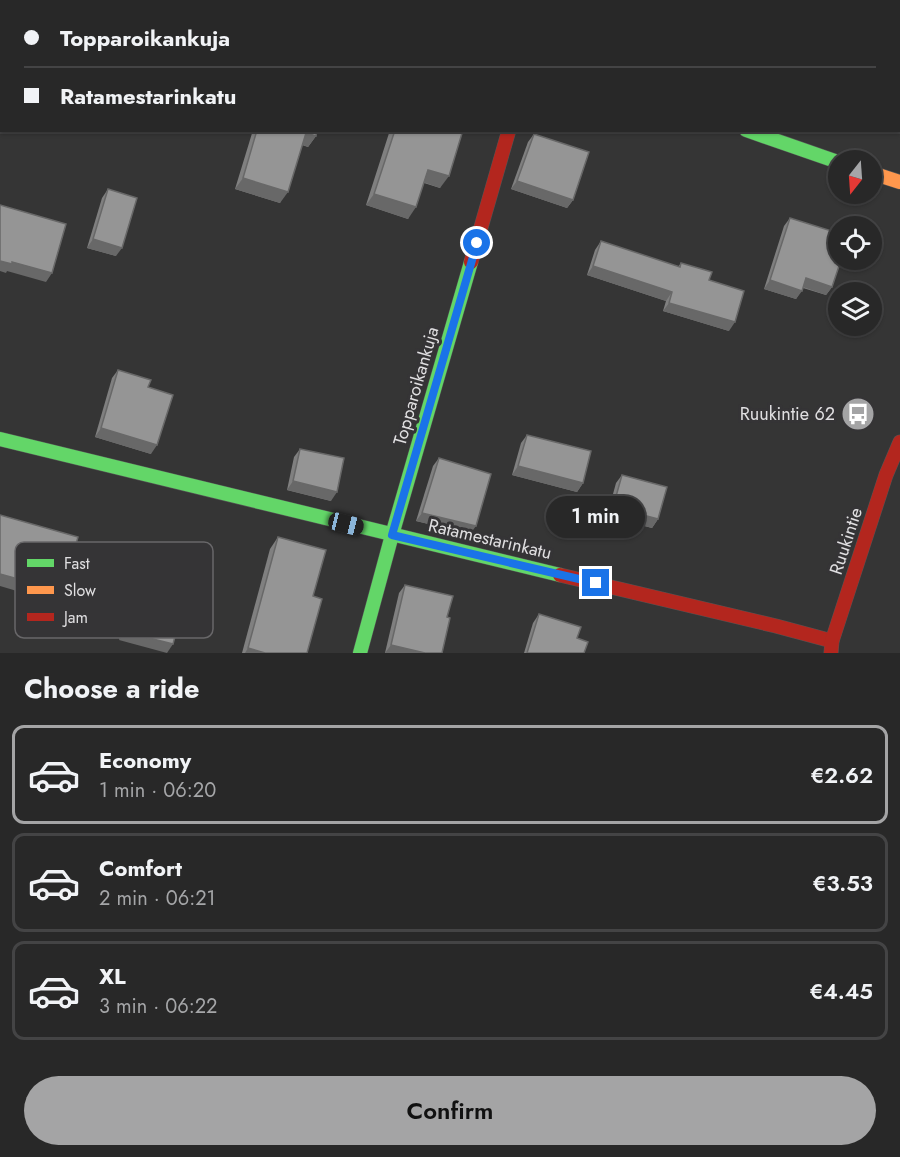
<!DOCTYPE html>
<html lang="en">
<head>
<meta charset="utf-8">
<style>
	:root { --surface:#282828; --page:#343434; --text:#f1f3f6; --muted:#a5a6a8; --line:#444445; --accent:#a4a4a5 }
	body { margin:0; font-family:Jost,sans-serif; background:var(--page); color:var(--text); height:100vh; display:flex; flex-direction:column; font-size:22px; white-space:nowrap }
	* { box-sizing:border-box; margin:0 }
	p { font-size:20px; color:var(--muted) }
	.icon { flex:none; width:33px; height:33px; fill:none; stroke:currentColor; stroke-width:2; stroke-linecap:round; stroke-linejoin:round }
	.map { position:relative; height:653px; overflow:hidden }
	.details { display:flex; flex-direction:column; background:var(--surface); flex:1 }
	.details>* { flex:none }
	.banner { position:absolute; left:0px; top:0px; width:900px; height:132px; box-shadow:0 2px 4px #0004,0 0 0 2px var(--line); display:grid; align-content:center; height:132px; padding:0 24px; background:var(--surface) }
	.needle { width:39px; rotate:197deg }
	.tools { position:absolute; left:828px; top:150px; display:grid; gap:12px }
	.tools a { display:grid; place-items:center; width:54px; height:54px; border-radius:50%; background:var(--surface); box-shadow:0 2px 4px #0004,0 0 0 2px var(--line); font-size:30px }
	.end { position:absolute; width:27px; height:27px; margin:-14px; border:8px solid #1a73e8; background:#fff; box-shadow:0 0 0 3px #fff }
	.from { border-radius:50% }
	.bubble { position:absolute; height:42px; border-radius:21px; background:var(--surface); box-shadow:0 2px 4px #0004,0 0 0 2px var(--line); font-size:20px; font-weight:600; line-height:42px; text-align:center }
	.car { position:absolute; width:18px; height:36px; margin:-18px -9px; border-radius:8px; box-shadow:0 0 4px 2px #0007; background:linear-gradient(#222 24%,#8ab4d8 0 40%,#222 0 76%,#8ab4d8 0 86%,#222 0) }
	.banner b { display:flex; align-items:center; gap:21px; height:57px; font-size:22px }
	.banner b+b { border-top:2px solid var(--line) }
	.banner i { width:15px; height:15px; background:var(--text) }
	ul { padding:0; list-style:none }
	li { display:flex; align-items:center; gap:18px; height:99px; margin:0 12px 9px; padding:0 12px; border:3px solid var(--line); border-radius:12px }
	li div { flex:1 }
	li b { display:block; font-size:22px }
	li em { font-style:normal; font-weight:600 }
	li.on { border-color:var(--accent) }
	li>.icon { width:54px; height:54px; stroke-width:1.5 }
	h2 { padding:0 24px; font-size:27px; line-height:72px }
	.cta { display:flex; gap:12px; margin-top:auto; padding:12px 24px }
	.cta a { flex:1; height:69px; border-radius:36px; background:var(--accent); color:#111; font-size:24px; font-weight:600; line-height:69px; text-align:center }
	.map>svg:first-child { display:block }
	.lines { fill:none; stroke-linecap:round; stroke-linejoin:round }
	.fast-casing { stroke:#545454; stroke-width:15 }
	.slow-casing { stroke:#545454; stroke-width:15 }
	.jam-casing { stroke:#545454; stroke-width:15 }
	.fast { stroke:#63d668; stroke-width:14 }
	.slow { stroke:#ff974d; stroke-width:14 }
	.jam { stroke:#b3261e; stroke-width:14 }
	.wall { fill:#808080 }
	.shaded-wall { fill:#686868 }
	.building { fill:#959595; stroke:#686868; stroke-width:1.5 }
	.route { stroke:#1a73e8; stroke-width:8 }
	.labels { text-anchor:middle; stroke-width:6; stroke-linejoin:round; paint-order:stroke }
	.street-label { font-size:18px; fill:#e0dfe1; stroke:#353436 }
	.poi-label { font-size:18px; fill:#e0dfe1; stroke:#353436; text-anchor:end }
	.key { fill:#353436; stroke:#686769; stroke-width:1.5 }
	.key-label { font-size:16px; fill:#e0dfe1 }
</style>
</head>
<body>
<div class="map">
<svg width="900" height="653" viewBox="0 0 900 653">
	<rect width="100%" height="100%" fill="#353535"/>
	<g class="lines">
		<!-- fast casing -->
		<g class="fast-casing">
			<g id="fast">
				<polyline points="351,0 355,2"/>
				<polyline points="746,130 838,162"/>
				<polyline points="0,439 560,575"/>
				<polyline points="360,653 392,535 471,262"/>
			</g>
		</g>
		<!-- slow casing -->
		<g class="slow-casing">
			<polyline id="slow" points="872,173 900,182"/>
		</g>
		<!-- jam casing -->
		<g class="jam-casing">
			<g id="jam">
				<polyline points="471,262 509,130"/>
				<polyline points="560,575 776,626 832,641"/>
				<polyline points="831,653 832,641 886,475 900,442"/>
			</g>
		</g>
		<!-- fast -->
		<use href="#fast" class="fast"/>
		<!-- slow -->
		<use href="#slow" class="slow"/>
		<!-- jam -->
		<use href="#jam" class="jam"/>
	</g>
	<!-- wall -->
	<g class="wall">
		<polygon points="253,130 317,130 316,136 308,147 302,145 280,203 235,189"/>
		<polygon points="390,130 463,130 440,188 424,183 408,219 366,205"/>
		<polygon points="534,134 573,200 567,208 511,189 528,142"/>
		<polygon points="108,189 116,256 87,248 102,198"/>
		<polygon points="790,218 832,287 826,295 803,288 796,299 764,289 784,226"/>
		<polygon points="601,241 678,267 681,263 709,280 729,331 663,311 666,301 587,275 595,250"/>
		<polygon points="118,370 148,387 151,454 95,437 112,378"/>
		<polygon points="527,435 583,483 577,492 512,475 521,443"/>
		<polygon points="300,449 331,501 287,490 294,457"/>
		<polygon points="439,458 470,534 416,521 433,466"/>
		<polygon points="622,475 658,519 652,528 607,516 616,483"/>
		<polygon points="278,537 313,596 307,653 242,653 270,549"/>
		<polygon points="148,547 188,558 119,640 142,556"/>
		<polygon points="405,585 447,617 442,653 385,653 399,593"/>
		<polygon points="539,614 577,638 584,653 524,653 533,623"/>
	</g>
	<!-- shaded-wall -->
	<g class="shaded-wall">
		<polygon points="576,0 610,0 615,2 581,2"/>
		<polygon points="306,133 316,136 308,147 298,143"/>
		<polygon points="428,170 449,176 440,188 420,181"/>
		<polygon points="243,178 288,192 280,203 235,189"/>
		<polygon points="517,181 573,200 567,208 511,189"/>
		<polygon points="374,194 416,207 408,219 366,205"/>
		<polygon points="93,239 122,248 116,256 87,248"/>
		<polygon points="0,261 12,262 52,273 46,282 7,271 6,273 0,271"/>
		<polygon points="593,266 672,292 666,301 587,275"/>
		<polygon points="806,278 832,287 826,295 800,286"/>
		<polygon points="770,280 802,291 796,299 764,289"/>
		<polygon points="669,303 735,322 729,331 663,311"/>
		<polygon points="101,428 157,445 151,454 95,437"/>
		<polygon points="518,466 583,483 577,492 512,475"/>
		<polygon points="293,481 337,492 331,501 287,490"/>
		<polygon points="613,507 658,519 652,528 607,516"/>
		<polygon points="422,513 476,526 470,534 416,521"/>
		<polygon points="0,574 79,596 71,607 0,586"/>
		<polygon points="125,632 173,644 167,653 119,640"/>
		<polygon points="391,645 425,653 385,653"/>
		<polygon points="248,648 265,653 245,653"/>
	</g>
	<!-- building -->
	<g class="building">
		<rect x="11" y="0" width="57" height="2"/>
		<polygon points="610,0 677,0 677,2 615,2"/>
		<polygon points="755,0 800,0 800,2 754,2"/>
		<polygon points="257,130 317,130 316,136 306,133 288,192 243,178"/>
		<polygon points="395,130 463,130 449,176 428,170 416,207 374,194"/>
		<polygon points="534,134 589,152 573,200 517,181"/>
		<polygon points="108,189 137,198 122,248 93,239"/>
		<polygon points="0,205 66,224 52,273 12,262 12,264 0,261"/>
		<polygon points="790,218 838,233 838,260 841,260 832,287 806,278 802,291 770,280"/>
		<polygon points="601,241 680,267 681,263 712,272 709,280 744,291 735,322 669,303 672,292 593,266"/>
		<polygon points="118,370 151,380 148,387 173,395 157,445 101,428"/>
		<polygon points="527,435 591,451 583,483 518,466"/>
		<polygon points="300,449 344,458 337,492 293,481"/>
		<polygon points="439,458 491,474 476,526 422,513"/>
		<polygon points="622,475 667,487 658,519 613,507"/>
		<polygon points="0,515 78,537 73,555 89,559 79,596 0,574"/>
		<polygon points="278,537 326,550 313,596 322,599 307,653 265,653 248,648"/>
		<polygon points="148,547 188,558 181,586 188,588 173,644 125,632"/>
		<polygon points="405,585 453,596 447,617 450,618 442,653 425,653 391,645"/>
		<polygon points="539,614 581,627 577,638 588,642 584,653 527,653"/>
	</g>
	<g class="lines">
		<!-- route -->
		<polyline class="route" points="477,243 392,535 596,583"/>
	</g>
	<!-- icons -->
	<defs>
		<g id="bus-disc" transform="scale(1.725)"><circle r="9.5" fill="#a4a4a5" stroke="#353436"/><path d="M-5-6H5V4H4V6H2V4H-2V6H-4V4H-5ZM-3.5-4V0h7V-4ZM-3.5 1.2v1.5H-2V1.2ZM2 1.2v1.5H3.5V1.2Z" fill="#fff"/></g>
	</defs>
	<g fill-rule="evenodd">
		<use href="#bus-disc" x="858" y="414"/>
	</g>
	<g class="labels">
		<!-- street labels -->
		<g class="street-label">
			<text transform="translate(416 386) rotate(-74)" y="6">Topparoikankuja</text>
			<text transform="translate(490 539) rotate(13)" y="6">Ratamestarinkatu</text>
			<text transform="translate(846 541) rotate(-72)" y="6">Ruukintie</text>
		</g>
		<!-- poi labels -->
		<g class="poi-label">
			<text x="835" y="420">Ruukintie 62</text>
		</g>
	</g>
	<!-- legend -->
	<rect x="15" y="542" width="198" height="96" rx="9" class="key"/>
	<rect x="27" y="559" width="27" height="8" fill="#63d668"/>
	<rect x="27" y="586" width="27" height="8" fill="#ff974d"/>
	<rect x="27" y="613" width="27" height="8" fill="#b3261e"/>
	<g class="key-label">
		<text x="64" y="569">Fast</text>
		<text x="64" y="596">Slow</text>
		<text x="64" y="623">Jam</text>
	</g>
</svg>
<div class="tools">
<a><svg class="needle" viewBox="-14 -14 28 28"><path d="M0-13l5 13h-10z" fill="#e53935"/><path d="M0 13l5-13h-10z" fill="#a5a6a8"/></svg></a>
<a><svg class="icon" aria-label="locate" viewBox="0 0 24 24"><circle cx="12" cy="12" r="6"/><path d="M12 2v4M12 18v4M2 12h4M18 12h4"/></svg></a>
<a><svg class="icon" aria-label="layers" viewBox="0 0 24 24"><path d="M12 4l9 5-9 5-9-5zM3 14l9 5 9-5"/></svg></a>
</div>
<i class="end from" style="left:477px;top:243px"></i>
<i class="end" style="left:596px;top:583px"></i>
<div class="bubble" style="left:546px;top:496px;width:99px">1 min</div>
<i class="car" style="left:346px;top:524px;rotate:104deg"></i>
<div class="banner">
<b><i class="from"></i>Topparoikankuja</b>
<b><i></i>Ratamestarinkatu</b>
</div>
</div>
<section class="details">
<h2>Choose a ride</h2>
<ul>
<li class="on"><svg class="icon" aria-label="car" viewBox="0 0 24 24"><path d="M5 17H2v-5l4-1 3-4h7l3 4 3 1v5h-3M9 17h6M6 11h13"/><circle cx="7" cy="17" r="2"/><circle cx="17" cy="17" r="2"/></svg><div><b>Economy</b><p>1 min · 06:20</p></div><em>€2.62</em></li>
<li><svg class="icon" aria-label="car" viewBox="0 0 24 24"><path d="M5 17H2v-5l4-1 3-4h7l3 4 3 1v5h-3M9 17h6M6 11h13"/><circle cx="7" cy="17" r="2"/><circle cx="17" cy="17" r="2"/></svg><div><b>Comfort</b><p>2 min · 06:21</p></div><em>€3.53</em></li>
<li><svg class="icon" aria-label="car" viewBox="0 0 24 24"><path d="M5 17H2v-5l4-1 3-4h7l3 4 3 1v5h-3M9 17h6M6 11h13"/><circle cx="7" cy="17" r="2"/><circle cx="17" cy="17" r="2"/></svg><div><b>XL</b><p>3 min · 06:22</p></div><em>€4.45</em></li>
</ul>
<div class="cta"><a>Confirm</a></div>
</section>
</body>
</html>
